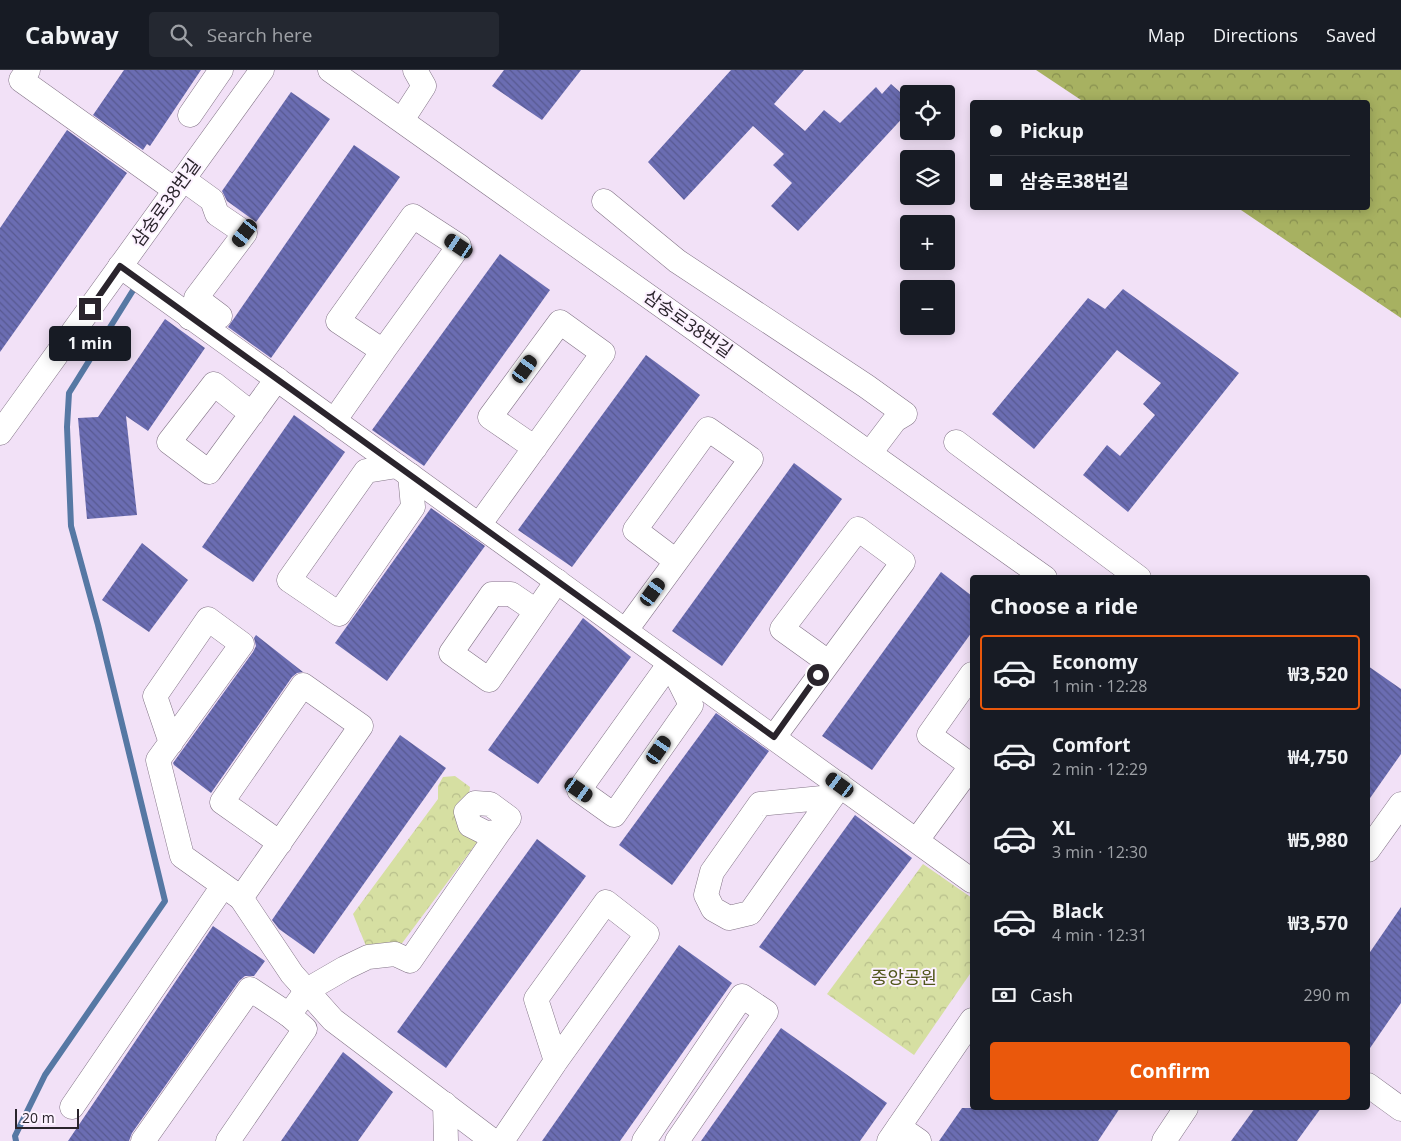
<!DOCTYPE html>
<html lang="en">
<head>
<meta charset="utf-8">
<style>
	:root { --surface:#171b24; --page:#242831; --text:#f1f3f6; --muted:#9ea1a6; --line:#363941; --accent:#ea580c }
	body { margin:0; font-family:"Open Sans","Noto Sans KR",sans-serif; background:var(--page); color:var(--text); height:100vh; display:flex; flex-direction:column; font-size:19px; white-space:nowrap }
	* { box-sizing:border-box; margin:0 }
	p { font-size:16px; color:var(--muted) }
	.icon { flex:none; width:28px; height:28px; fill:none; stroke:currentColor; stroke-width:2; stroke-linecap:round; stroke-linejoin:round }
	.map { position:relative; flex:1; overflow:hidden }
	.panel { position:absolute; left:970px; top:505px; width:400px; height:535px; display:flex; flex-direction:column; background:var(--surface); border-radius:5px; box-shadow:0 2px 12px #0003 }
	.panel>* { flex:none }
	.hud { position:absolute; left:970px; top:30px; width:400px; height:110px; border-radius:5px; box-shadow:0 2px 12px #0003; display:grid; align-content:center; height:110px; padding:0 20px; background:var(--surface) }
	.tools { position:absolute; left:900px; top:15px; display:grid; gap:10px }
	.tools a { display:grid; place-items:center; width:55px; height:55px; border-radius:5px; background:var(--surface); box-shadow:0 2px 12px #0003; font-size:25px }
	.scale { position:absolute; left:15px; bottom:12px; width:64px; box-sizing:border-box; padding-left:5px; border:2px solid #2a242c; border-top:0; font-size:14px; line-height:18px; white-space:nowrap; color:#2a242c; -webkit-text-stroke:4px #fcf1ff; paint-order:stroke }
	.end { position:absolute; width:22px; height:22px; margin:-11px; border:6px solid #2a242c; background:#fff; box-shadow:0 0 0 2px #fff }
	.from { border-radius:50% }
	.bubble { position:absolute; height:35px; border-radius:5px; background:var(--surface); box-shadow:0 2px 12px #0003; font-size:16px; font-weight:700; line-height:35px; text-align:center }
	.car { position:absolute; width:15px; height:30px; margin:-15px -8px; border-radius:6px; box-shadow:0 0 4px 1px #0007; background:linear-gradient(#222 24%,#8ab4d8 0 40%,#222 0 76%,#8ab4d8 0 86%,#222 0) }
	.hud b { display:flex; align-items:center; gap:18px; height:48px; font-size:19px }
	.hud b+b { border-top:1px solid var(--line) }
	.hud i { width:12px; height:12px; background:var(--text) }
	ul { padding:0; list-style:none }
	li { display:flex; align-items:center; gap:15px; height:75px; margin:0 10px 8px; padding:0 10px; border:2px solid transparent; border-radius:5px }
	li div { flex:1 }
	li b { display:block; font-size:19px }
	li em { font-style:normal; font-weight:700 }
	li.on { border-color:var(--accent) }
	li>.icon { width:45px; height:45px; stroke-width:1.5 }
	h2 { padding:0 20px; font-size:22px; line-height:60px }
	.pay { display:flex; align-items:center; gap:12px; height:55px; padding:0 20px; font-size:19px }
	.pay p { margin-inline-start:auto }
	.action { display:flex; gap:10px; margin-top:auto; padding:10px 20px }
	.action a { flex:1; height:58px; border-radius:5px; background:var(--accent); color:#fff; font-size:20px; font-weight:700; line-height:58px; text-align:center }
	header { display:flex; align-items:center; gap:30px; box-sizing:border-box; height:70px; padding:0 25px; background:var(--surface); border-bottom:1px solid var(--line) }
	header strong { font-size:24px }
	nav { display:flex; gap:28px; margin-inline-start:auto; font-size:18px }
	.search { width:350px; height:45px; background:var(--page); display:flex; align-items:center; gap:12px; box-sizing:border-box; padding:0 18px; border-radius:5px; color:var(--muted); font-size:19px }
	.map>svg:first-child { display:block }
	.forest { fill:url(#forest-crowns) }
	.park { fill:url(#park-crowns) }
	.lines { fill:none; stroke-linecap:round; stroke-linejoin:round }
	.stream { stroke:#5678a4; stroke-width:6 }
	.building { fill:url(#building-back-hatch) }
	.minor-casing { stroke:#837487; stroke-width:25 }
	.minor { stroke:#fff; stroke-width:24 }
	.route { stroke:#2a242c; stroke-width:6 }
	.labels { text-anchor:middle; stroke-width:4; stroke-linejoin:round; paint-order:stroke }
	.street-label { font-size:18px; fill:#2a242c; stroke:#fcf1ff }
	.park-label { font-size:18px; fill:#51561c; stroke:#fcf1ff }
</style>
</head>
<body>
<header>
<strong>Cabway</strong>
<div class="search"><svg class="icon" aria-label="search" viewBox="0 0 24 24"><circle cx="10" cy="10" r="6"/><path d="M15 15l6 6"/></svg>Search here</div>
<nav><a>Map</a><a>Directions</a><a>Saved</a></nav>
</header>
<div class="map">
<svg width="1401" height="1071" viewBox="0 0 1401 1071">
	<defs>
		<pattern id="forest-crowns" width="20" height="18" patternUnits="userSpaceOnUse" patternTransform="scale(1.25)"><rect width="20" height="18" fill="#a7b161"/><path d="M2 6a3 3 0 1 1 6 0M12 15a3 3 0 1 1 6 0" fill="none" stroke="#889050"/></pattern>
		<pattern id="park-crowns" width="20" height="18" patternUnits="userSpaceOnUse" patternTransform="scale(1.25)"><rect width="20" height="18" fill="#d6dfa2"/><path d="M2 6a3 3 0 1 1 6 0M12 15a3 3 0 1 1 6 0" fill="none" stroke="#b8bf8c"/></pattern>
		<pattern id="building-back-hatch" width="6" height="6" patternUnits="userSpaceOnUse" patternTransform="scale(1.25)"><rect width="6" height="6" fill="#6b6db2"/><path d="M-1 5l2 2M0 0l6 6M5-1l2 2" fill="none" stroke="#585991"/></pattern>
	</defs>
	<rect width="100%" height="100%" fill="#f2e1f7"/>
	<!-- forest -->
	<polygon class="forest" points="1036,0 1401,0 1401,248 1238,138 1368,138 1368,32 1084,32"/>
	<!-- park -->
	<g class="park">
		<path d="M455 706 470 717C469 729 465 732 455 737L464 757 478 771 400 876H366L353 844 438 729V716L443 707Z"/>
		<polygon points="923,794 972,828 972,901 914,985 827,924"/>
	</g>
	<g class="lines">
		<!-- stream -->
		<polyline class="stream" points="16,1071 15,1066 45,1005 165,831 98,555 71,456 67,357 69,323 137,214"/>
	</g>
	<!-- building -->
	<g class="building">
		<polygon points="124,0 201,0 150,76 147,74 143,80 93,45"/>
		<polygon points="504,0 581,0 542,50 492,16"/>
		<polygon points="731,0 804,0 774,34 805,61 824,40 840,53 876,17 882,24 891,14 909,30 909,41 798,161 771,136 792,113 773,95 784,84 753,56 684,130 648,92"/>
		<polygon points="291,22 330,49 256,152 227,131 222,121"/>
		<polygon points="67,60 127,103 0,282 0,158"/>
		<polygon points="354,75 400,107 271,288 228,257"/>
		<polygon points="500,184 550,220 424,396 372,360"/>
		<polygon points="1123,219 1239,303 1128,442 1083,405 1107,375 1120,386 1155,345 1143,334 1161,313 1117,280 1034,379 992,344 1088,228 1105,239"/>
		<polygon points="165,249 205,278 148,361 126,346 137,445 87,449 78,348 98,347"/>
		<polygon points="646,285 700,325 572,497 518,460"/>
		<polygon points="294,345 345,382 253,512 202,477"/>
		<polygon points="794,393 842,429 722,596 672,561"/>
		<polygon points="431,438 485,476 387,611 335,573"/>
		<polygon points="142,473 188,510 149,562 102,530"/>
		<polygon points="941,502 972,526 972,562 872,700 822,666"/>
		<polygon points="583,548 631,587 538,714 488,680"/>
		<polygon points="256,565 303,602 297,603 292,607 211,723 174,695 173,693 253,582 256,576 254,568"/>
		<polygon points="1368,596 1401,619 1401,684 1368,731"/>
		<polygon points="716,643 769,681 672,815 619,775"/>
		<polygon points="400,665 446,698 314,884 279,859 272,850"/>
		<polygon points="855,745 912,788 815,916 759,877"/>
		<polygon points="537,769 586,806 446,998 397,962"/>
		<polygon points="1401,837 1401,933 1368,981 1368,885"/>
		<polygon points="213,856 265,891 254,906 245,906 239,911 132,1063 129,1071 68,1071"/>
		<polygon points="679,875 732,913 620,1071 542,1071"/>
		<polygon points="781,958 887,1033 860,1071 701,1071"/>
		<polygon points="343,982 393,1022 358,1071 281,1071"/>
		<polygon points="962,1038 1120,1038 1098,1071 939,1071"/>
		<polygon points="1255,1038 1321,1038 1297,1071 1231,1071"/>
	</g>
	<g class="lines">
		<!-- minor casing -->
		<g class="minor-casing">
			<g id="minor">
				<polyline points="28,0 21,10 175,120"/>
				<polyline points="330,0 1045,508"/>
				<polyline points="190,45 221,0"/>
				<polyline points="402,50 424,16 415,0"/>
				<polyline points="183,109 212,130 217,144 245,163 196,228 220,246 190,248"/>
				<polyline points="604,131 677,191 866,316 905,344 895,350 870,383"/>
				<polyline points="120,196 972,811"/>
				<polyline points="252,344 214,314 169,372 209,402 277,309"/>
				<polyline points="334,351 383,281 338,251 413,146 459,176 383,281"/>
				<polyline points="0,363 262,0"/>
				<polyline points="956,372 1139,508"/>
				<polyline points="397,396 366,401 289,510 339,544 413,437 410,405"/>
				<polyline points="479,455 603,283 560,252 490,347 535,378"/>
				<polyline points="536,541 511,524 492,524 451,583 489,610 557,511"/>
				<polyline points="626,560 751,389 708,359 635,460 676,491"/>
				<polygon points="670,593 691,635 614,745 579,720"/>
				<polyline points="774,667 903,492 858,459 782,559 828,592"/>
				<polyline points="171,673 155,626 208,549 242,574 158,690 182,786 241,828 292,904 333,950 493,1071"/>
				<polyline points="972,696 929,665 972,604"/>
				<polyline points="832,727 760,734 712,802 706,825 713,839 729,848 750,843 832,727 840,715"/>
				<polyline points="917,770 972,695"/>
				<polyline points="1368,780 1401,734"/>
				<polyline points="241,828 361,656 303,615 222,732 280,773"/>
				<polyline points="289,945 307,920 345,898 368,887 395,884 410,891 499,762 486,763 470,755 466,742 475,733 490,734 509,748 499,762"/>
				<polyline points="1368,1015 1401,1039"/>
				<polyline points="445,1034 446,1071"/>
				<polyline points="72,1037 223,816"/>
				<polyline points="899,1057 919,1071"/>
				<polyline points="143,1071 250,919 289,945 305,959 228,1071"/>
				<polyline points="502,1071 556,991 647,864 606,832 536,929 556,991"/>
				<polyline points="644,1071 742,926 766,942 677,1071"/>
				<polyline points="889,1071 972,950"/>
				<polyline points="1164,1071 1186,1038"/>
			</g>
		</g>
		<!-- minor -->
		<use href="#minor" class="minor"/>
	</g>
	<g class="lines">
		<!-- route -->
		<polyline class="route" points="90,239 120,196 774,667 818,605"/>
	</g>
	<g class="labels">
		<!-- street labels -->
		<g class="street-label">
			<text transform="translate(166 133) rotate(-54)" y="6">삼숭로38번길</text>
			<text transform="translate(688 254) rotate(35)" y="6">삼숭로38번길</text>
		</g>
		<!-- park labels -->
		<g class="park-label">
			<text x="904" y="914">중앙공원</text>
		</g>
	</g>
</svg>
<div class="tools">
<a><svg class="icon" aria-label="locate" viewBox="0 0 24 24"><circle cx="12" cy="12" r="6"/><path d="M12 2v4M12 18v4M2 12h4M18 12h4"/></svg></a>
<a><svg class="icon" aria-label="layers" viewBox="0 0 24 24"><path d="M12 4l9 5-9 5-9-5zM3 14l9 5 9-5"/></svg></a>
<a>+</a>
<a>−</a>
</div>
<div class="scale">20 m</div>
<i class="end from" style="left:818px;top:605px"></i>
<i class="end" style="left:90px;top:239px"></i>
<div class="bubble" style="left:49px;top:256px;width:82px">1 min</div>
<i class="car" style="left:245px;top:163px;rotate:217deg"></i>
<i class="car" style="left:459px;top:176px;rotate:304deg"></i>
<i class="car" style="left:525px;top:299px;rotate:36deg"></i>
<i class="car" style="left:653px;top:522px;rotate:36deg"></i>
<i class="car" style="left:659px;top:680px;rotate:35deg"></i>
<i class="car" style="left:840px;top:715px;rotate:306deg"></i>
<i class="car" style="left:579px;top:720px;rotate:125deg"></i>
<div class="hud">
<b><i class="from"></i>Pickup</b>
<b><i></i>삼숭로38번길</b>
</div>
<section class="panel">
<h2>Choose a ride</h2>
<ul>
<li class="on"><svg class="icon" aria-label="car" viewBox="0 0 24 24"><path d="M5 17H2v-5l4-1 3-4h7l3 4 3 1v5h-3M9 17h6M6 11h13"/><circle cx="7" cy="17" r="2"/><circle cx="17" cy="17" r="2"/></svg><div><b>Economy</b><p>1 min · 12:28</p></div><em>₩3,520</em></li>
<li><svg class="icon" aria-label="car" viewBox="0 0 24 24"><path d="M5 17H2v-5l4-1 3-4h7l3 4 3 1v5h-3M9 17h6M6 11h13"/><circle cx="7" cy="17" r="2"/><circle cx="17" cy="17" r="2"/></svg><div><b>Comfort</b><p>2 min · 12:29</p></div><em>₩4,750</em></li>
<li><svg class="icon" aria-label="car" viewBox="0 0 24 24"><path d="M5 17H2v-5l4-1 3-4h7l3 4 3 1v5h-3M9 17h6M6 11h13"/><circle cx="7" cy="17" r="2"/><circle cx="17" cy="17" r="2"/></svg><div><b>XL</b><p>3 min · 12:30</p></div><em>₩5,980</em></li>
<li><svg class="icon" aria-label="car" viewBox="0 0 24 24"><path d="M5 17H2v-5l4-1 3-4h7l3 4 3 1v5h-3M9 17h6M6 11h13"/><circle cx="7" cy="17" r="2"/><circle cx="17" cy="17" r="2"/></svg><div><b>Black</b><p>4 min · 12:31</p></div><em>₩3,570</em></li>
</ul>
<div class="pay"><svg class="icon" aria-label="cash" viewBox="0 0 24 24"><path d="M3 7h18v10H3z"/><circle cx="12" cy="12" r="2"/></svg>Cash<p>290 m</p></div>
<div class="action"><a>Confirm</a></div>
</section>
</div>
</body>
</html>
